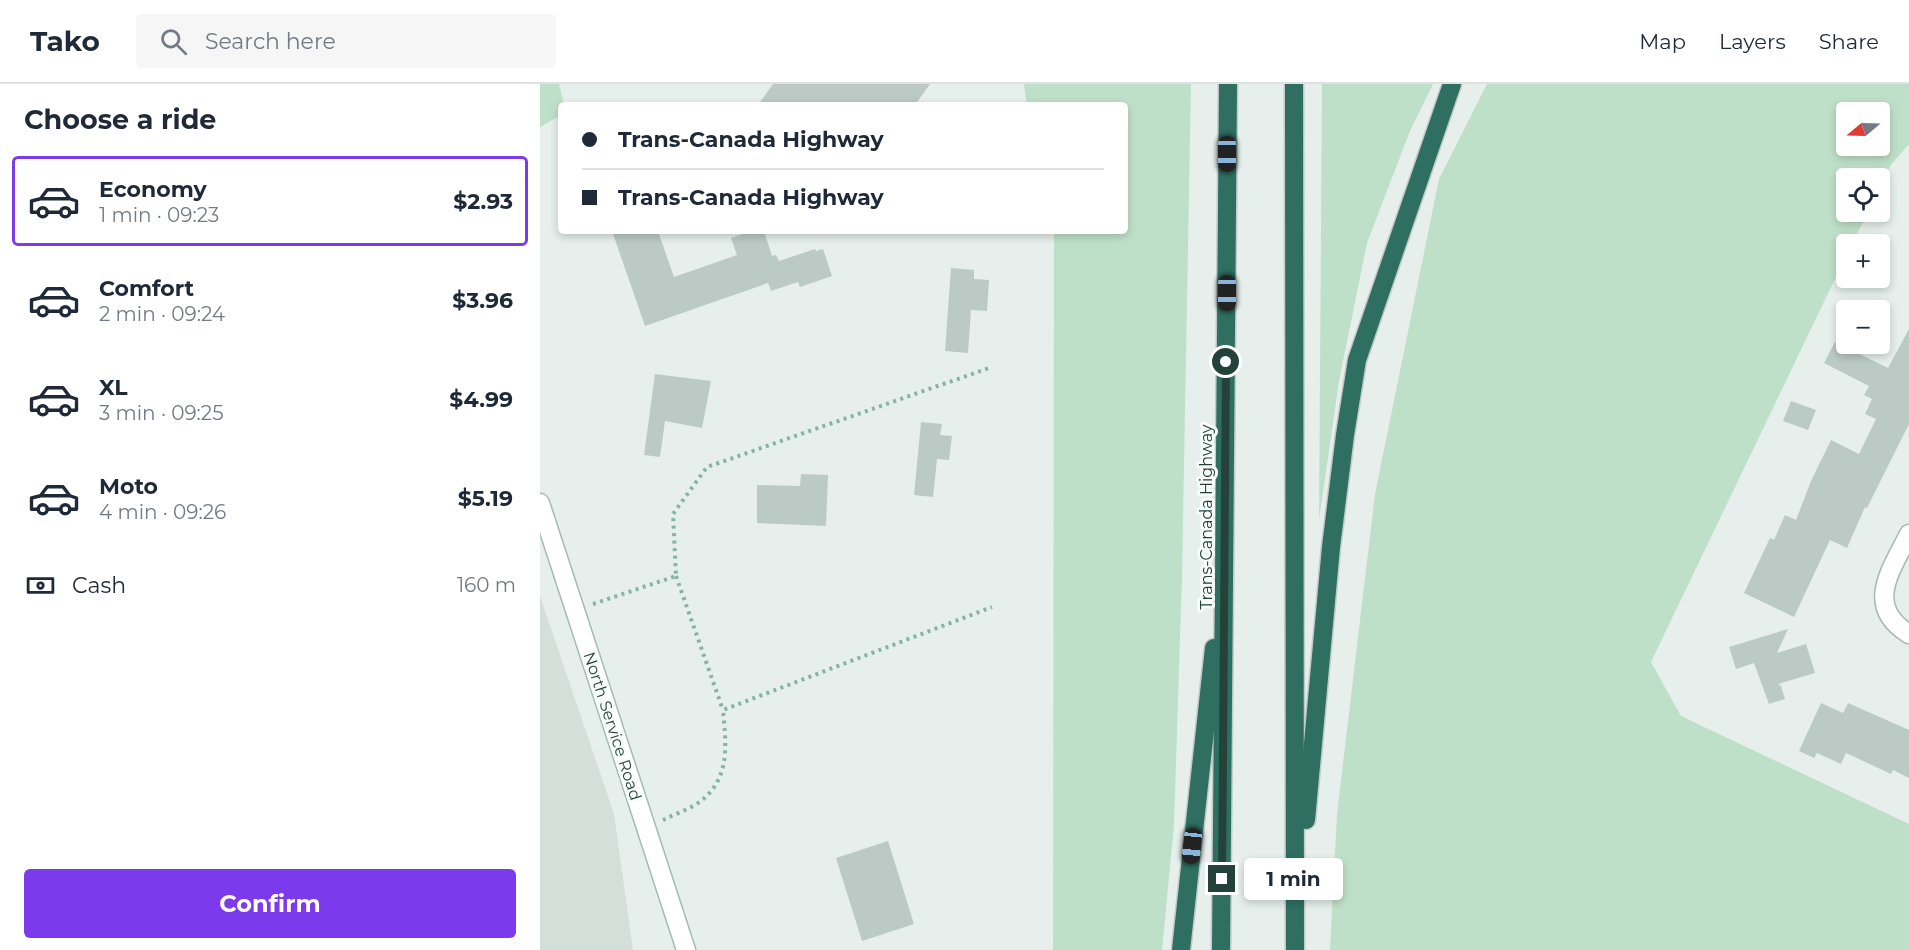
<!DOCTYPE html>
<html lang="en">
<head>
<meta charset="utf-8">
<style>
	:root { --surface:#fff; --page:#f6f6f7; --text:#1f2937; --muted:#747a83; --line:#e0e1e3; --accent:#7c3aed }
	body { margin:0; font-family:Montserrat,sans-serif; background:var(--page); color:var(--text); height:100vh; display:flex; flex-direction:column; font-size:22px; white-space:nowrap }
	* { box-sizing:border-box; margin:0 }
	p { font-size:20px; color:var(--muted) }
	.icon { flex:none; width:33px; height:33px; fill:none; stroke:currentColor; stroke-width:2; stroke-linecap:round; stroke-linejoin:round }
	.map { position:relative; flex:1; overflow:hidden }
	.details { display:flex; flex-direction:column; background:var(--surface); width:540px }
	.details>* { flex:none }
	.hud { position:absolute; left:18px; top:18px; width:570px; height:132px; border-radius:6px; box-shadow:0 3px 9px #0003; display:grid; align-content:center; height:132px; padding:0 24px; background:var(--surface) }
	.needle { width:39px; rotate:251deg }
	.buttons { position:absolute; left:1296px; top:18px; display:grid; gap:12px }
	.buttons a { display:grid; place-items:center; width:54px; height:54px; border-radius:6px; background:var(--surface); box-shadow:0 3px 9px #0003; font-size:30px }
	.end { position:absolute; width:27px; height:27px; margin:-14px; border:8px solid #24423a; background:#fff; box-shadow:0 0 0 3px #fff }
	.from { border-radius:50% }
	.bubble { position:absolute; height:42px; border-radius:6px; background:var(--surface); box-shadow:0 3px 9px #0003; font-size:20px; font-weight:700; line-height:42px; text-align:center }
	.car { position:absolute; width:18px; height:36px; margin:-18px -9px; border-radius:8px; box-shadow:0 0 4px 2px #0007; background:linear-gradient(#222 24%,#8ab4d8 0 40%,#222 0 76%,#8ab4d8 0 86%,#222 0) }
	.hud b { display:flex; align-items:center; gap:21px; height:57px; font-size:22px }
	.hud b+b { border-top:2px solid var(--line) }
	.hud i { width:15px; height:15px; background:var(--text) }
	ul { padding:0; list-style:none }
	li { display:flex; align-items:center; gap:18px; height:90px; margin:0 12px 9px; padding:0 12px; border:3px solid transparent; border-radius:6px }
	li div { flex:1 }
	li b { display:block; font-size:22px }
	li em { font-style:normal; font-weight:700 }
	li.selected { border-color:var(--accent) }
	li>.icon { width:54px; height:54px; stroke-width:1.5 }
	h2 { padding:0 24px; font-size:27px; line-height:72px }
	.pay { display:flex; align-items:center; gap:15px; height:66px; padding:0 24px; font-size:22px }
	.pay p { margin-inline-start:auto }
	.primary-button { display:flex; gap:12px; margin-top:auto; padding:12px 24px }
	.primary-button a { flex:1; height:69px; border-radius:6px; background:var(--accent); color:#fff; font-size:24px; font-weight:700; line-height:69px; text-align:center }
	header { display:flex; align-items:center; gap:36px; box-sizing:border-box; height:84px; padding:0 30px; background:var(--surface); border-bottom:2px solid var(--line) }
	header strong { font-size:28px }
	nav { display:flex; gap:33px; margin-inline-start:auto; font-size:21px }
	.search { width:420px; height:54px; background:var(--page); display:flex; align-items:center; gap:15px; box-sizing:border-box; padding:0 21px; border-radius:6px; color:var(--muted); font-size:22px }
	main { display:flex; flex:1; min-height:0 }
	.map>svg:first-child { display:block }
	.built { fill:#d4dfda }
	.green { fill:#bfe0c8; fill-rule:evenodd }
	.building { fill:#bbcac4 }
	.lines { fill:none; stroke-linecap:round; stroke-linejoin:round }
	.street-casing { stroke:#a8b8b2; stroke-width:21 }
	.secondary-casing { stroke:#a4bbb3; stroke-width:21 }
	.highway-casing { stroke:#c2cac8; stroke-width:21 }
	.path { stroke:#86b3a5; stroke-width:4; stroke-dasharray:3 4.5; stroke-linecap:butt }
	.street { stroke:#fff; stroke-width:18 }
	.secondary { stroke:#fff; stroke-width:18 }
	.highway { stroke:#2f6f62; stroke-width:18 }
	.route { stroke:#24423a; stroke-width:8 }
	.labels { text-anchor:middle; stroke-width:6; stroke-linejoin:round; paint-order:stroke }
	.street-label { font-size:16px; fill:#24423a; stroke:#f7fbf9 }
</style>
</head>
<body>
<header>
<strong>Tako</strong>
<div class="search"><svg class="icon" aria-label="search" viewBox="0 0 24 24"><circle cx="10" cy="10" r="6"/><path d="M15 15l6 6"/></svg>Search here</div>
<nav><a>Map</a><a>Layers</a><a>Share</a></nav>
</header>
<main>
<section class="details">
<h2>Choose a ride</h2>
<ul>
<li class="selected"><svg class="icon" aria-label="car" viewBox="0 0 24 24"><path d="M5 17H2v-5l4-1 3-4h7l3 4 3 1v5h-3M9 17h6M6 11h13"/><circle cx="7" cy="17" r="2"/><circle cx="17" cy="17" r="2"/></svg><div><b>Economy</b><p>1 min · 09:23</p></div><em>$2.93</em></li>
<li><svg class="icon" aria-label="car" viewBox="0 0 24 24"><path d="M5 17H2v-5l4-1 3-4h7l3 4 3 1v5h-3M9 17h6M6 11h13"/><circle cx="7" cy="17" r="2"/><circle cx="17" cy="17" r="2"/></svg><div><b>Comfort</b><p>2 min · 09:24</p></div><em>$3.96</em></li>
<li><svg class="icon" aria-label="car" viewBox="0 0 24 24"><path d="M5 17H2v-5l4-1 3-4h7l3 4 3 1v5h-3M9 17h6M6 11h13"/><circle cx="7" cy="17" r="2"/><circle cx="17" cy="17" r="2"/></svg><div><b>XL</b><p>3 min · 09:25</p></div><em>$4.99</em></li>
<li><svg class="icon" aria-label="car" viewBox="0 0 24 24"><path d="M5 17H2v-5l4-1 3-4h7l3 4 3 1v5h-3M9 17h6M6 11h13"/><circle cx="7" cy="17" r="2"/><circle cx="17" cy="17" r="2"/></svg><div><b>Moto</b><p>4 min · 09:26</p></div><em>$5.19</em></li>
</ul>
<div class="pay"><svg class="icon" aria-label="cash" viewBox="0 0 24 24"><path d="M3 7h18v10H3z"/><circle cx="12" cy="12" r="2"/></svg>Cash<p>160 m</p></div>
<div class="primary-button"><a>Confirm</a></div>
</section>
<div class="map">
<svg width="1369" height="866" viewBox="0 0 1369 866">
	<rect width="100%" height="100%" fill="#e6efeb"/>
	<!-- built -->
	<polygon class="built" points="0,512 74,730 93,866 0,866"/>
	<!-- green -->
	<g class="green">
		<polygon points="0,0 19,0 24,21 21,21 21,31 0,43"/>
		<polygon points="484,0 651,0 642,492 634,741 622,866 513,866 514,147 585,147 585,21 487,21"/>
		<polygon points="782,0 893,0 870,47 827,159 799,297 779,436"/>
		<path d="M947 0H1369V60L1350 82 1340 103V94H1306V128H1328L1312 160H1306V172L1111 578 1141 632 1369 740V866H790L797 730 835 410 899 95ZM1340 28V62H1306V28Z"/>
	</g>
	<!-- building -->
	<g class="building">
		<polygon points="233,0 390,0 375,21 218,21"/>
		<polygon points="72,147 118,147 134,193 197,171 191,154 212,147 224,147 232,172 236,171 239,177 275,165 276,167 283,165 292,192 260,203 258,198 231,207 228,199 105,242"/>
		<polygon points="411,184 434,186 434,195 449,196 447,227 431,226 428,269 405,267"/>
		<polygon points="1369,245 1369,340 1327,424 1325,423 1307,464 1290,456 1254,533 1204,509 1230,454 1234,456 1245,431 1256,436 1271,397 1291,356 1319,370 1336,335 1325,330 1332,315 1324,311 1329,302 1284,279 1295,258 1348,284"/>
		<polygon points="115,290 171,297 162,344 125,337 120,373 104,371"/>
		<polygon points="1251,317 1276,326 1268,346 1243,337"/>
		<polygon points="381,338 402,340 400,351 412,352 409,376 397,375 393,413 374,411"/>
		<polygon points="261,390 288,391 286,442 217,439 217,401 260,402"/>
		<polygon points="1248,545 1237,569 1266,560 1275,589 1238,600 1241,602 1245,615 1229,620 1214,579 1196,585 1189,563"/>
		<polygon points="1281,619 1303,629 1308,619 1369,646 1369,694 1353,686 1351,690 1306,669 1301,680 1277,669 1274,674 1259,667"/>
		<polygon points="348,757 374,840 322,857 296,774"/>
	</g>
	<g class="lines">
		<!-- street casing -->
		<g class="street-casing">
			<path id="street" d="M1369 450C1352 485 1323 522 1369 550"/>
		</g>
		<!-- secondary casing -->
		<g class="secondary-casing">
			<polyline id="secondary" points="0,419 146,866"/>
		</g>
		<!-- highway casing -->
		<g class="highway-casing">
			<g id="highway">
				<polyline points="754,0 755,866"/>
				<polyline points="766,736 791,463 805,351 817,276 912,0"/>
				<polyline points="641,866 674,564"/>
				<polyline points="681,866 688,0"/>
			</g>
		</g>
		<!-- path -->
		<g class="path">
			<polyline points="136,492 183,626"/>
			<polyline points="53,520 136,492 133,430 167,383 449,284"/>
			<path d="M123 736C135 730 150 725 161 717 191 693 186 660 183 626L452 523"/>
		</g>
		<!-- street -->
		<use href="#street" class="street"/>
		<!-- secondary -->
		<use href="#secondary" class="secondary"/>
		<!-- highway -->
		<use href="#highway" class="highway"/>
	</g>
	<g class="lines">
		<!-- route -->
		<polyline class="route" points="682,795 686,278"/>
	</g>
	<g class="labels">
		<!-- street labels -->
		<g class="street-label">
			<text transform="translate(666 433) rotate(-90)" y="6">Trans-Canada Highway</text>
			<text transform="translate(73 642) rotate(72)" y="6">North Service Road</text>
		</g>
	</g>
</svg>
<div class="buttons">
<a><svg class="needle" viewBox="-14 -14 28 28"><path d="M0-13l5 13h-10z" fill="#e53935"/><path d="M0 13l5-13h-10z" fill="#747a83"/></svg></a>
<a><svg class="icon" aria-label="locate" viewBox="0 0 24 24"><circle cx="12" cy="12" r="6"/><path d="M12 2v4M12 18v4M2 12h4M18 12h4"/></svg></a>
<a>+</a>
<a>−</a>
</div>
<i class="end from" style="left:686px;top:278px"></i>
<i class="end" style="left:682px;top:795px"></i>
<div class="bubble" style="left:704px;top:774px;width:99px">1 min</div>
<i class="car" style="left:687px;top:70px;rotate:180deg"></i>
<i class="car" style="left:687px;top:209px;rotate:180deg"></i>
<i class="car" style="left:652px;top:762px;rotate:186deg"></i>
<div class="hud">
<b><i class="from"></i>Trans-Canada Highway</b>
<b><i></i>Trans-Canada Highway</b>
</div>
</div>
</main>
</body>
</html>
